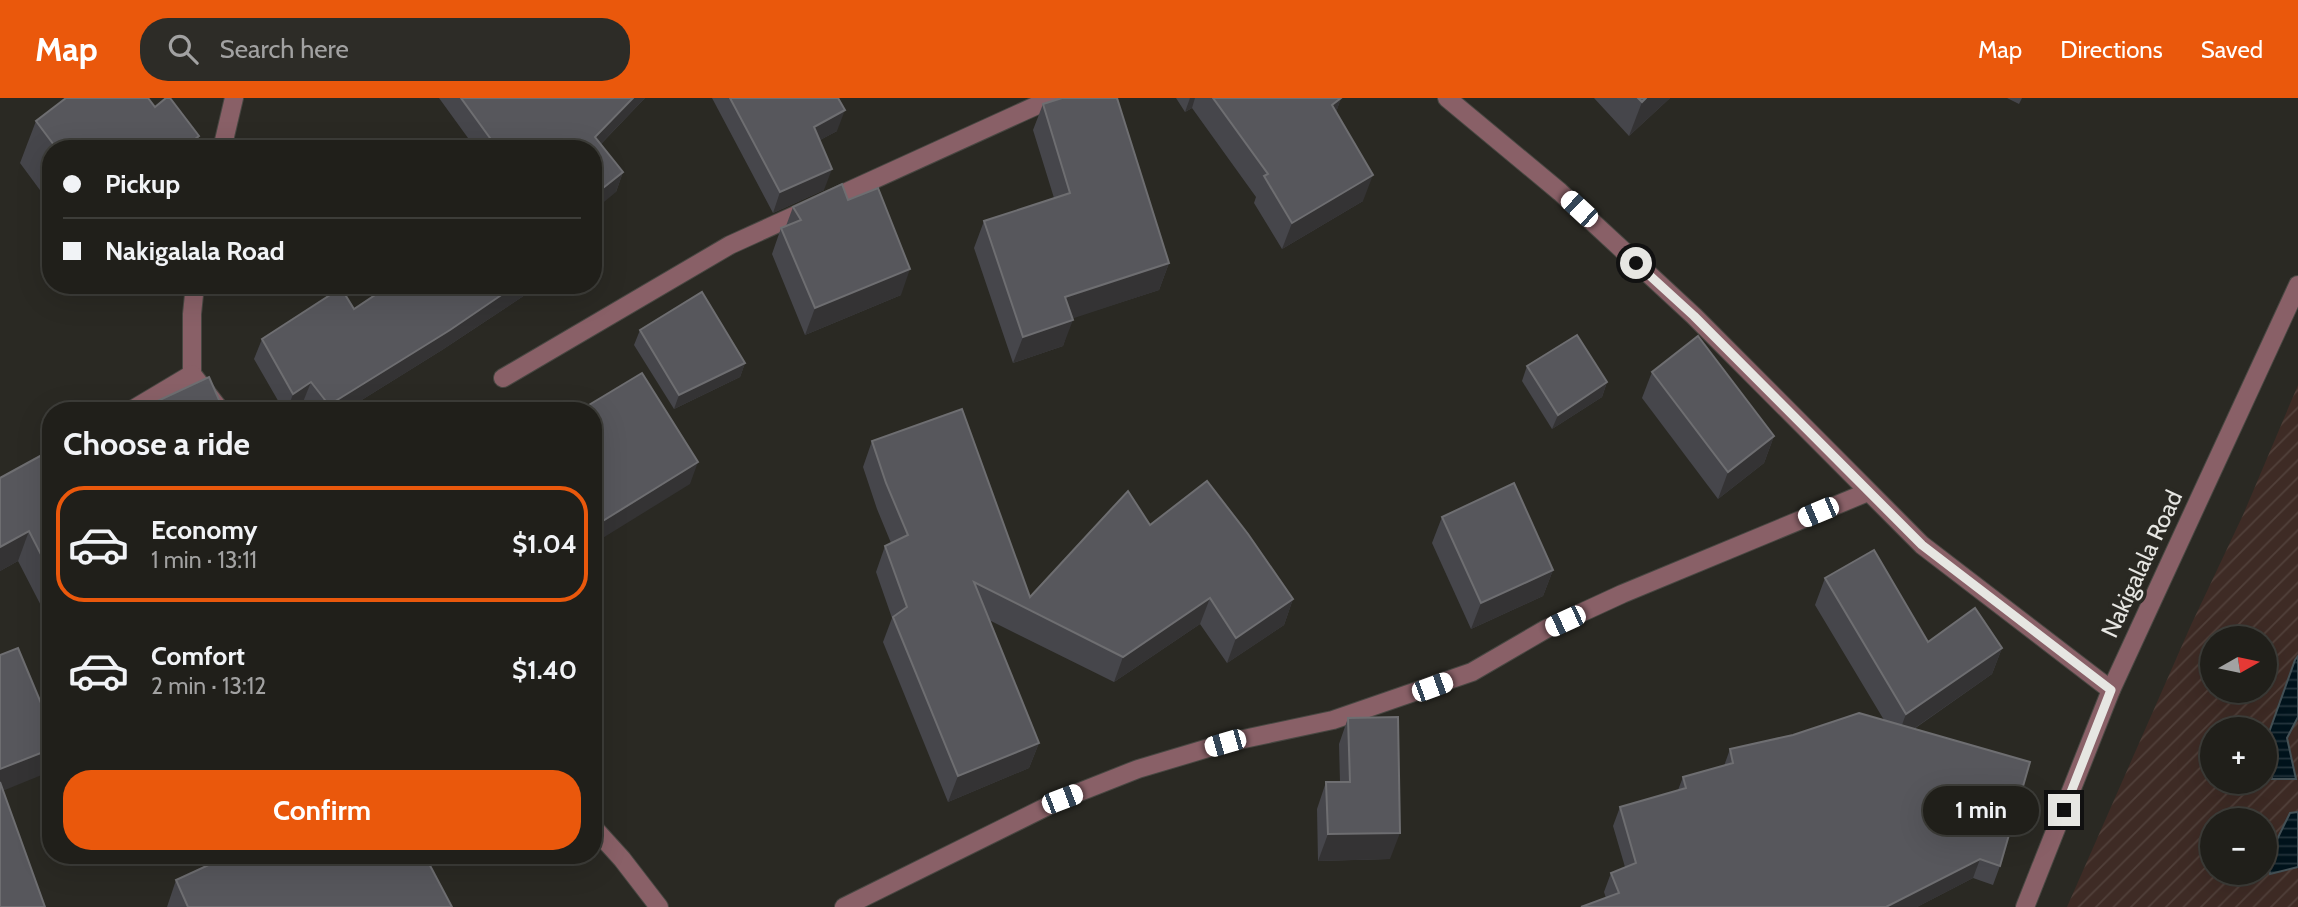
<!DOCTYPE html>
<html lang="en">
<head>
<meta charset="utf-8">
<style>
	:root { --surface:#201f1a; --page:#2d2c27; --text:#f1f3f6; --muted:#a2a2a2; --line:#3d3d39; --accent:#ea580c }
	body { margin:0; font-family:Cabin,sans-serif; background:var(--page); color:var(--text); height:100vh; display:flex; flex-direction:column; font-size:26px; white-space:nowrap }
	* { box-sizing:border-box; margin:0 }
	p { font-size:23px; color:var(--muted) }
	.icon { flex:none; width:38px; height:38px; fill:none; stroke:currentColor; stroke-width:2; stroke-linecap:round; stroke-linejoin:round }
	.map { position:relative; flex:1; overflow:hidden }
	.drawer { position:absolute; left:42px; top:304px; width:560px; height:462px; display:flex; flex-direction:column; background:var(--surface); border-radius:28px; box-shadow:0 7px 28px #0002,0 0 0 2px var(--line) }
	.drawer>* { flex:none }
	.guide { position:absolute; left:42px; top:42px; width:560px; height:154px; border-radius:28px; box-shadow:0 7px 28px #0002,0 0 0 2px var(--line); display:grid; align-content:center; height:154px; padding:0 21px; background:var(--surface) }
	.needle { width:46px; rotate:81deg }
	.tools { position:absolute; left:2200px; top:528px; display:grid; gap:14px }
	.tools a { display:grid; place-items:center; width:77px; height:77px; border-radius:50%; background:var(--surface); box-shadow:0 7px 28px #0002,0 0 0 2px var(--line); font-size:35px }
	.end { position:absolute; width:32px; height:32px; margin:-16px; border:9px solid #e6e6e2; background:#111; box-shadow:0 0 0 4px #111 }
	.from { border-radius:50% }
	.bubble { position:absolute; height:49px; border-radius:24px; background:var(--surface); box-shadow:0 7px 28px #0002,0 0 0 2px var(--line); font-size:23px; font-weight:700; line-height:49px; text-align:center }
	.car { position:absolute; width:21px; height:42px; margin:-21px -10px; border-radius:9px; box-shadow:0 0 5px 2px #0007; background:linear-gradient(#fff 24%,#345 0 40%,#fff 0 76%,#345 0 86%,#fff 0) }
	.guide b { display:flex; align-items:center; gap:24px; height:66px; font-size:26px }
	.guide b+b { border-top:2px solid var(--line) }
	.guide i { width:18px; height:18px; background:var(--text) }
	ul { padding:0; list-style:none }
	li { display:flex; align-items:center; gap:21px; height:116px; margin:0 14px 10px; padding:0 7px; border:4px solid transparent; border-radius:28px }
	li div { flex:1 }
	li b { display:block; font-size:26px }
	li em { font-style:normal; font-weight:700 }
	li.selected { border-color:var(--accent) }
	li>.icon { width:63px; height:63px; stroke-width:1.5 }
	h2 { padding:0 21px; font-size:32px; line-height:84px }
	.cta { display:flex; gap:14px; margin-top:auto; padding:14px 21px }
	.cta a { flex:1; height:80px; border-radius:28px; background:var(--accent); color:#fff; font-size:28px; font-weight:700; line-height:80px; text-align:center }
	header { display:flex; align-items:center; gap:42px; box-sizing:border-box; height:98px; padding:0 35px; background:var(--accent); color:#fff }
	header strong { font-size:33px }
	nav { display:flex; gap:38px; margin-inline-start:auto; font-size:24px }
	.search { width:490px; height:63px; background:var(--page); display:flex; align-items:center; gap:18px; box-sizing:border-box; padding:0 24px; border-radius:28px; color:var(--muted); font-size:26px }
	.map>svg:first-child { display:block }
	.industrial { fill:url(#industrial-furrows); fill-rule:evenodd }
	.water { fill:url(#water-rules); stroke:#455257; stroke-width:2 }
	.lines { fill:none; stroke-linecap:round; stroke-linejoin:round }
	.minor-casing { stroke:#484742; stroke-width:20 }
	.minor { stroke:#896067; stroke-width:18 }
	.wall { fill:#46464b }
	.shaded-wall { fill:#343334 }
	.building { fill:#57575c; stroke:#6e6e71; stroke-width:2 }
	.route { stroke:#e6e6e2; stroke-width:9 }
	.labels { text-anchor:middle; stroke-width:7; stroke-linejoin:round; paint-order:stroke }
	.street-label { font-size:24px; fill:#e6e6e2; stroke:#2a2923 }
</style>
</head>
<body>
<header>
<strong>Map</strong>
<div class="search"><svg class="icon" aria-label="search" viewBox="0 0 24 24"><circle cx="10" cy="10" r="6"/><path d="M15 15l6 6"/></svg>Search here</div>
<nav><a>Map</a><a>Directions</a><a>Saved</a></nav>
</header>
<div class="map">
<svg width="2298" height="809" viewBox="0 0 2298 809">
	<defs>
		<pattern id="industrial-furrows" width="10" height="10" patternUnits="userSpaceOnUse" patternTransform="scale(1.75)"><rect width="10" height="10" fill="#3e2b25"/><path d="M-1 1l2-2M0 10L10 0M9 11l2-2" fill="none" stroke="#51403a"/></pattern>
		<pattern id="water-rules" width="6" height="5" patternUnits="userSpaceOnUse" patternTransform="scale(1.75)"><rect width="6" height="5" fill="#00131c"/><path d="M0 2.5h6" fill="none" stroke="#25353d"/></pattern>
	</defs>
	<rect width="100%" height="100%" fill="#2a2923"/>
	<!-- industrial -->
	<path class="industrial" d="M2298 287V809H2067L2191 527 2243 417ZM2212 541H2264V593H2212ZM2212 632H2264V684H2212ZM2212 723H2264V775H2212Z"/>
	<!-- water -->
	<g class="water">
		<polygon points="2298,558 2298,619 2287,640 2296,681 2272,681 2267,640 2295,562"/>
		<polygon points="2298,714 2298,769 2270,776 2267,762 2290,715"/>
	</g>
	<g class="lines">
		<!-- minor casing -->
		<g class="minor-casing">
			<g id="minor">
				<polyline points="1447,0 1560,94 1694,218 1922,447 2111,592"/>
				<polyline points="222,51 234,0"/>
				<polyline points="192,276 192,216 195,187"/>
				<polyline points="503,280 730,147 1053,0"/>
				<polyline points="130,313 192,276 221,313"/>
				<polyline points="593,729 622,761 659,809"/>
				<polyline points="844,809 1062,701 1138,671 1225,645 1333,622 1472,574 1546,531 1622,496 1868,394"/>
				<polyline points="2025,809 2111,592 2298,187"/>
			</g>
		</g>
		<!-- minor -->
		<use href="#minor" class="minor"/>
	</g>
	<!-- wall -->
	<g class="wall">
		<polygon points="439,0 645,0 601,46 623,74 616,94 593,51 476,51"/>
		<polygon points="712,0 838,0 837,33 820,42 824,92 773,115"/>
		<polygon points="1176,0 1341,0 1336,14 1363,103 1282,151 1254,105 1256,99 1192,10 1185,14"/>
		<polygon points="1594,0 1670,0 1629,38"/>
		<polygon points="2007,0 2022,0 2019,6"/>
		<polygon points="1043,6 1169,165 1159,192 1072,220 1063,248 1013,265 974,150 984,123 1054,100 1033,32"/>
		<polygon points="155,9 199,38 194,51 51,51 51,107 20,65 36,23"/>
		<polygon points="848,102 901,197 805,237 772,156 781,130 786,128 793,109"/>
		<polygon points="390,187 540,187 442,252 344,313 310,313 303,304 290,313 284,313 254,261 262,241 354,211"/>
		<polygon points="640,232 745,265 740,279 674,311 634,247"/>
		<polygon points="1527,268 1607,284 1602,299 1552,331 1522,283"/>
		<polygon points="1652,274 1774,338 1764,365 1718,401 1642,300"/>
		<polygon points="872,343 1030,499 1150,427 1293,501 1284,527 1227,565 1200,526 1114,584 989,522 1039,645 1029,670 948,704 883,544 892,520 876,474 885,448 891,445 877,411 863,369"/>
		<polygon points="51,352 51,527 18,463 0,473 0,380"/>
		<polygon points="1442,419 1553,472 1543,498 1471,531 1432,445"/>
		<polygon points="1825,480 1928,544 2002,550 1992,576 1914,631 2000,768 1993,787 1973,780 1917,809 1581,809 1606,800 1604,794 1611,775 1625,769 1613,728 1620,709 1678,692 1683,679 1724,668 1730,651 1884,622 1815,507"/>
		<polygon points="1348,620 1390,761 1318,763 1317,711 1326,684 1340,684 1339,646"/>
		<polygon points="224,758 342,758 452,809 167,809 176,782 225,759"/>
	</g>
	<!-- shaded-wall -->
	<g class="shaded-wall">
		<polygon points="633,0 645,0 593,54 595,39"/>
		<polygon points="1190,0 1195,0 1192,10 1185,14"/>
		<polygon points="1341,0 1332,26 1332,7"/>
		<polygon points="1646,0 1670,0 1629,38 1642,4"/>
		<polygon points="845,12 837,33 807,49 814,29"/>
		<polygon points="199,38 194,51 182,51"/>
		<polygon points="832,71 824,92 773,115 780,94"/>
		<polygon points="623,74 616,94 593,113 593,98"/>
		<polygon points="1373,77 1363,103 1282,151 1292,125"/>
		<polygon points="1169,165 1159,192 1056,226 1065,199"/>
		<polygon points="910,171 901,197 805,237 815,210"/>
		<polygon points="516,187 540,187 442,252 344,313 326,313 329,307"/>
		<polygon points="1073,222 1063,248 1013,265 1023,239"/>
		<polygon points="745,265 740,279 674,311 679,297"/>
		<polygon points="311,284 303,304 290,313 287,313 293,296"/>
		<polygon points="1607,284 1602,299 1552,331 1558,317"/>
		<polygon points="1774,338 1764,365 1718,401 1728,374"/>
		<polygon points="698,364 690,386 593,446 593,429"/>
		<polygon points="29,433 18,463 0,473 0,449"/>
		<polygon points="1553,472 1543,498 1471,531 1481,505"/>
		<polygon points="1210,500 1200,526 1114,584 1123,559"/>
		<polygon points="1293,501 1284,527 1227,565 1236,540"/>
		<polygon points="2002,550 1992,576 1896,643 1906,616"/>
		<polygon points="1039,645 1029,670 948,704 958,678"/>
		<polygon points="51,651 51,669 49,674 0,694 0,671"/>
		<polygon points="1400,735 1390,761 1318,763 1328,736"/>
		<polygon points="1980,761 1973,780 1917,809 1886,809"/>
	</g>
	<!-- building -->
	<g class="building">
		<polygon points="66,0 148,0 155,9 166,0 170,0 199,38 182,51 57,51 36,23"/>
		<polygon points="461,0 633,0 595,39 623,74 593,98 593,51 498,51"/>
		<polygon points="730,0 838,0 845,12 814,29 832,71 780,94"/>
		<polygon points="1062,0 1117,0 1169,165 1065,199 1073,222 1023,239 984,123 1070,95 1043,6"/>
		<polygon points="1213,0 1341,0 1332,7 1373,77 1292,125 1264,78 1268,76"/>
		<polygon points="1638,0 1646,0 1642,4"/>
		<polygon points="842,86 848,102 878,90 910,171 815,210 781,130 801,122 793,109"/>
		<polygon points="390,187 516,187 450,232 329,307 311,284 293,296 262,241 341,190 354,211"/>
		<polygon points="702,194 745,265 679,297 640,232"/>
		<polygon points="1577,237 1607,284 1558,317 1527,268"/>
		<polygon points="1698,238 1774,338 1728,374 1652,274"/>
		<polygon points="642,275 698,364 593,429 593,313 579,313"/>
		<polygon points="209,279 224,313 136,313"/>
		<polygon points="962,311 1030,499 1128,393 1150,427 1207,383 1248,436 1293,501 1236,540 1210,500 1123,559 974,484 1039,645 958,678 893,519 907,509 885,448 908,437 886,385 872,343"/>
		<polygon points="51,352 51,476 29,433 0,449 0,380"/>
		<polygon points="1514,385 1553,472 1481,505 1442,419"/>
		<polygon points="1874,452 1928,544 1975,510 2002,550 1906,616 1825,480"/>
		<polygon points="18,550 51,629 51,651 0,671 0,557"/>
		<polygon points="1859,615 2030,664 2000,768 1980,761 1886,809 1581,809 1619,795 1611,775 1636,765 1620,709 1686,690 1683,679 1733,665 1730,651 1793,637"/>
		<polygon points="1398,619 1400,735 1328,736 1326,684 1350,684 1348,620"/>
		<polygon points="0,684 45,809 0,809"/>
		<polygon points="228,758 342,758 342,759 344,758 425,758 452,809 188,809 176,782"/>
	</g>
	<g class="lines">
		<!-- route -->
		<polyline class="route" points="1636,165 1694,218 1922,447 2111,592 2064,712"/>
	</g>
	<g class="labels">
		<!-- street labels -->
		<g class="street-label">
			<text transform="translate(2142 466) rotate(-65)" y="8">Nakigalala Road</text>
		</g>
	</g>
</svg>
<div class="tools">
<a><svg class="needle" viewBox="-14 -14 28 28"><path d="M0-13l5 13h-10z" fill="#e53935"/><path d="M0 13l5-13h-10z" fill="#a2a2a2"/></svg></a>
<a>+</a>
<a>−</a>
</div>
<i class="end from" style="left:1636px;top:165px"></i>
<i class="end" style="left:2064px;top:712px"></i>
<div class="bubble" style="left:1923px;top:688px;width:116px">1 min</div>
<i class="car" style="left:1579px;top:111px;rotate:313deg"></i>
<i class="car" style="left:1818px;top:414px;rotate:247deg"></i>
<i class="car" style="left:1565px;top:523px;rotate:245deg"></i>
<i class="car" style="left:1432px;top:589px;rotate:70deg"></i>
<i class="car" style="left:1225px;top:645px;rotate:254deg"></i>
<i class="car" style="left:1062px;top:701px;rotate:69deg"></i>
<div class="guide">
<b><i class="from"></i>Pickup</b>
<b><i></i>Nakigalala Road</b>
</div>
<section class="drawer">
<h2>Choose a ride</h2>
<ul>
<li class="selected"><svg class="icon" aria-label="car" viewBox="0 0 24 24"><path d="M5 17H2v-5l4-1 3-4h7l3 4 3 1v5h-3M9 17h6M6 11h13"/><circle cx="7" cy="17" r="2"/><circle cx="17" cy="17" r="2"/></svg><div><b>Economy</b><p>1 min · 13:11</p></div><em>$1.04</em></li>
<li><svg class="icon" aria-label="car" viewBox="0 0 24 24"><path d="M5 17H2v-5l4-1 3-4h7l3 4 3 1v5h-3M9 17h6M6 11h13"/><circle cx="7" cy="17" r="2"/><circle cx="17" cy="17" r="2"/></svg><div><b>Comfort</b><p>2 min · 13:12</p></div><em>$1.40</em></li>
</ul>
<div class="cta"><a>Confirm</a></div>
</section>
</div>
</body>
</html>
